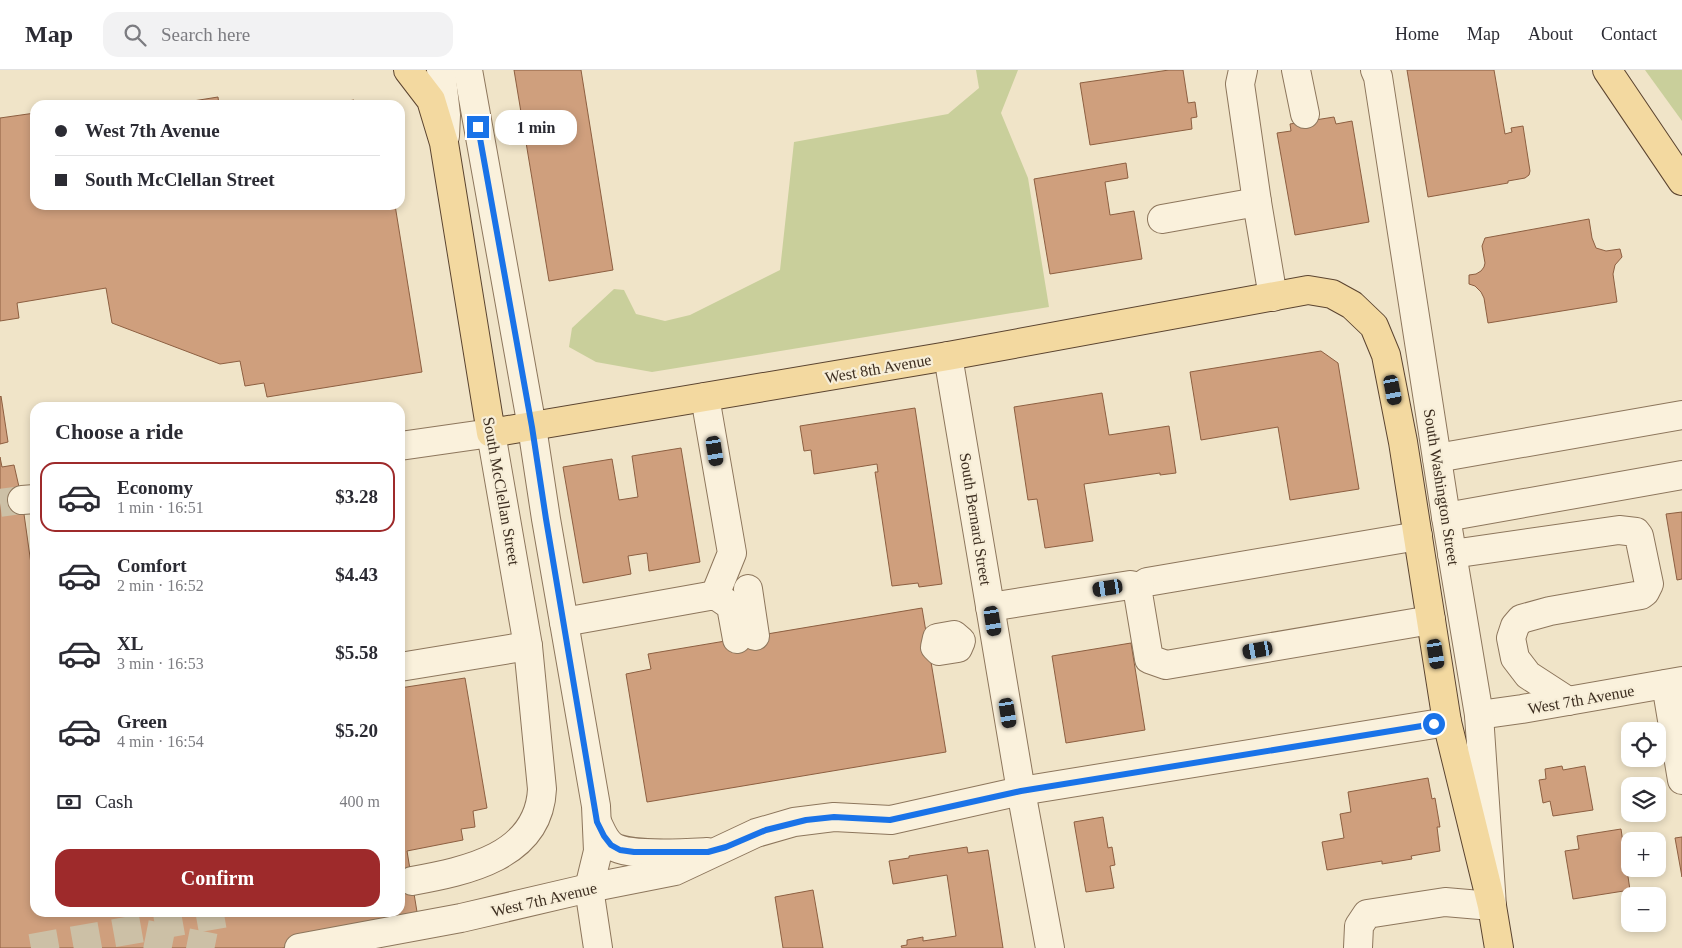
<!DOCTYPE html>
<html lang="en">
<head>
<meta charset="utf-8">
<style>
	:root { --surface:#fff; --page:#f2f2f3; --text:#2b2b33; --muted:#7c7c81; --line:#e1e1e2; --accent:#9e2a2b }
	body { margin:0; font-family:"Times New Roman",serif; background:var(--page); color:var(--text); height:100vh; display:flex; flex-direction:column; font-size:19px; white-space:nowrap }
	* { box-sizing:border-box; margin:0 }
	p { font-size:16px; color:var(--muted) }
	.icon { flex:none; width:28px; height:28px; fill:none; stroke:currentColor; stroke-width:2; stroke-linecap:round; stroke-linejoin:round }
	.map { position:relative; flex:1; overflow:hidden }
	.panel { position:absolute; left:30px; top:332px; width:375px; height:515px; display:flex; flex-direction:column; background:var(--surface); border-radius:15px; box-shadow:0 2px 8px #0003 }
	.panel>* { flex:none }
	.hud { position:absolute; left:30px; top:30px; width:375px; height:110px; border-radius:15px; box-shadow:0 2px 8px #0003; display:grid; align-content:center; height:110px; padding:0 25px; background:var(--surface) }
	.buttons { position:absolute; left:1621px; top:652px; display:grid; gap:10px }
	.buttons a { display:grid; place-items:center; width:45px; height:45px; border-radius:10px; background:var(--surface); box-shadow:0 2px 8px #0003; font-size:25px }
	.end { position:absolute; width:22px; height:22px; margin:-11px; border:6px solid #1a73e8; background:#fff; box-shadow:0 0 0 2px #fff }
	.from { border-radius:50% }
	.bubble { position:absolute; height:35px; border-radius:15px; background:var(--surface); box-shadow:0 2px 8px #0003; font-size:16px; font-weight:800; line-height:35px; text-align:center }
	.car { position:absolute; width:15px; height:30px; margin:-15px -8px; border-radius:6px; box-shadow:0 0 4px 1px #0007; background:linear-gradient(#222 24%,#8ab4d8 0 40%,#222 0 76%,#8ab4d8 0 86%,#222 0) }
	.hud b { display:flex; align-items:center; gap:18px; height:48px; font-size:19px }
	.hud b+b { border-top:1px solid var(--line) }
	.hud i { width:12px; height:12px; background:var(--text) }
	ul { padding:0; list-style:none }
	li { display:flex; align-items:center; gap:15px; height:70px; margin:0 10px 8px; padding:0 15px; border:2px solid transparent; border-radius:15px }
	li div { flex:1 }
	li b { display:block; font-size:19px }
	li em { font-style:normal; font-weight:800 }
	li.active { border-color:var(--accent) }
	li>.icon { width:45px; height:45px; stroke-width:1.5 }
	h2 { padding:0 25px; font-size:22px; line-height:60px }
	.pay { display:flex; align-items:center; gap:12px; height:55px; padding:0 25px; font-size:19px }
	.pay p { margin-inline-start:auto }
	.primary-button { display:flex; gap:10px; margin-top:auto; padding:10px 25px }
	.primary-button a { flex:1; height:58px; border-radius:15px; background:var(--accent); color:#fff; font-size:20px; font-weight:800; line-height:58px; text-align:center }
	header { display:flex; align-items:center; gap:30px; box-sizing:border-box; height:70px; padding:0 25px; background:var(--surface); border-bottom:1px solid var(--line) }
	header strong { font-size:24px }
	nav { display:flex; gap:28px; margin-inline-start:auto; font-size:18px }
	.search { width:350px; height:45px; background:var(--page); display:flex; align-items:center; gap:12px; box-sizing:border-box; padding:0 18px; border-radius:15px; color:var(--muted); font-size:19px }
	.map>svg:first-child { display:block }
	.green { fill:#c9cf9b }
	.building { fill:#cf9f7d; stroke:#8d5f41 }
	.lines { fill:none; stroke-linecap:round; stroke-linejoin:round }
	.minor-tunnel { stroke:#ccc0a6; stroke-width:28; stroke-dasharray:28 14; stroke-linecap:butt }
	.minor-casing { stroke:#8d765c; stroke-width:30 }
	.major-casing { stroke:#5b4430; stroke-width:30 }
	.minor { stroke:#faf1dc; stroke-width:28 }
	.major { stroke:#f3d9a0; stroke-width:28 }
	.route { stroke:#1a73e8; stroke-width:6 }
	.labels { text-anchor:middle; stroke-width:4.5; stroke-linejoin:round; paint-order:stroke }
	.street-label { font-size:16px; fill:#3d2e20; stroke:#f7eed8 }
</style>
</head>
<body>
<header>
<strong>Map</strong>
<div class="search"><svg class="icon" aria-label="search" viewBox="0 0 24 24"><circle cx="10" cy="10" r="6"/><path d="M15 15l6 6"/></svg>Search here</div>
<nav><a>Home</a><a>Map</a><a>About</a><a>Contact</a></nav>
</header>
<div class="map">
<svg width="1682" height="878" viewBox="0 0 1682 878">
	<rect width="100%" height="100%" fill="#f0e4c8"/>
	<!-- green -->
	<g class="green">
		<polygon points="976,0 1018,0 1001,43 1028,108 1049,237 652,302 596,292 569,277 572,258 614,219 624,220 636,244 665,251 690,245 780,200 794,72 948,44 979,18"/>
		<polygon points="1645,0 1682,0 1682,51"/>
	</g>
	<!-- building -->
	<g class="building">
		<polygon points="514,0 581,0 613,200 549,211"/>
		<polygon points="1169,0 1183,0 1188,33 1195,32 1197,47 1191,48 1192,59 1090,75 1080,13"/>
		<polygon points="1407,0 1494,0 1505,64 1512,62 1511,58 1523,56 1530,101 1529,105 1525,108 1508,111 1508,113 1428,127"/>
		<polygon points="218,27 219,35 168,35"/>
		<polygon points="354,30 355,35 325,35"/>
		<polygon points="35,43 35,135 395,135 422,302 267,327 264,313 245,316 240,291 220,294 112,253 106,218 17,233 19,248 0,251 0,48"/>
		<polygon points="1334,47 1336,54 1352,51 1369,152 1295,165 1277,63 1291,61 1290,54"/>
		<polygon points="1126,93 1128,108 1105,112 1110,145 1134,141 1142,189 1050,204 1034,109"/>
		<polygon points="1589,149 1592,168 1596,178 1606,181 1620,179 1622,187 1615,195 1613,204 1617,232 1488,253 1484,228 1481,222 1475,216 1469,214 1469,205 1476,204 1481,201 1484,197 1485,193 1482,176 1485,168"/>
		<polygon points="1321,281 1338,293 1359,419 1290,430 1278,357 1201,370 1190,302"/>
		<polygon points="1102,323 1109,365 1169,356 1176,403 1160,405 1160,403 1084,414 1093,471 1045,478 1037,429 1028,430 1014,337"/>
		<polygon points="1,326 8,372 0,374 0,327"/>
		<polygon points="915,338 942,514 919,517 918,513 892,516 875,402 878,402 877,394 814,404 811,380 804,381 800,356"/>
		<polygon points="681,378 700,492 649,501 647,483 628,486 631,504 583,513 563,397 612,389 619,430 638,427 632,386"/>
		<polygon points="0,387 2,397 14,395 22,430 32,501 35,500 35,842 400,842 400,618 465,608 487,738 473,741 475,757 461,759 463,770 407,781 419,854 282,878 0,878"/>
		<polygon points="1682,442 1682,509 1677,510 1666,444"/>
		<polygon points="922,538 946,682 647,732 626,604 651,599 648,584"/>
		<polygon points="1131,573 1145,660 1066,673 1052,586"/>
		<polygon points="1562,696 1563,700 1585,696 1593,740 1553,746 1550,731 1543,733 1539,710 1546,709 1545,699"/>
		<polygon points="1428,708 1432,729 1435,728 1440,757 1437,757 1440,781 1411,786 1412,789 1382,794 1382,791 1327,800 1322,772 1344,768 1340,744 1351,742 1348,722"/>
		<polygon points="1103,747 1108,778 1112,777 1115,795 1110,796 1114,818 1086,822 1074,752"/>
		<polygon points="1621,759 1630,820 1573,829 1565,781 1579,779 1577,766"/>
		<polygon points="1682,767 1682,807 1675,768"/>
		<polygon points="967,777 968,783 988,780 1003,878 902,878 901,876 907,875 907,870 923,867 923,871 956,866 947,805 893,814 889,791 909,788 909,786"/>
		<polygon points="813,820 823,878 783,878 775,827"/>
	</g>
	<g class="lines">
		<!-- minor-tunnel -->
		<g class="minor-tunnel">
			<polyline points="0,433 22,430"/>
			<polyline points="146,864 216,878"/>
			<polyline points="31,878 233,842"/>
		</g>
		<!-- minor casing -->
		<g class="minor-casing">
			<g id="minor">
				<polyline points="441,0 446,45 445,66"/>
				<polyline points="468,0 532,357 546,449 596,736 598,781 589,818 598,878"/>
				<polyline points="1243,0 1240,14 1257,132 1273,227"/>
				<polyline points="1296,0 1305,44"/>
				<polyline points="1162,149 1257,132"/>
				<polyline points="948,286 1021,721 1050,878"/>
				<polyline points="705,327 732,483 715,525"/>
				<path d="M400 376 491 363 528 576 542 719C539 787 466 801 412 811"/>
				<polyline points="1437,388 1682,345"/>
				<polyline points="22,430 35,429"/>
				<polyline points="1446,447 1682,405"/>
				<polyline points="1418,466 1147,512 1140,517 1138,523 1149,589 1166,595 1431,550"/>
				<polyline points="1452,484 1619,460 1636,462 1639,466 1649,514 1645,522 1641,525 1550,541 1521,549 1515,556 1511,568 1515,588 1528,605 1568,631"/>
				<polyline points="748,519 755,566"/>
				<polyline points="990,537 1130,515 1140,517"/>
				<polyline points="564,552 715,525 731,536 737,569"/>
				<polygon points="954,565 961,571 958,578 939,581 935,577 937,568"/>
				<polyline points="400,597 528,576"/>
				<polyline points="1666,614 1682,710"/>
				<polyline points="1479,645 1522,639 1682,611"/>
				<path d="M597 752C601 760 604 769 611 775 625 787 688 783 707 782"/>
				<polyline points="299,878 461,848 589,818 675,801 756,763 794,752 834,747 891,750 1021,721 1447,652"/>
				<polyline points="1358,878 1359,856 1367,844 1445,832 1492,836 1479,645 1446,447 1378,7 1375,0"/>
			</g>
		</g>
		<!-- major casing -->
		<g class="major-casing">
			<g id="major">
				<polyline points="408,0 431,30 444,73 491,363 948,286 1308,220 1332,224 1352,235 1374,256 1386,285 1403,372 1447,652 1492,836 1499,878"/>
				<polyline points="1607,0 1682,111"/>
			</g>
		</g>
		<!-- minor -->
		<use href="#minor" class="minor"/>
		<!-- major -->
		<use href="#major" class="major"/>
	</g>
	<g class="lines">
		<!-- route -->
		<polyline class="route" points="478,57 532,357 546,449 597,752 604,766 611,775 620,780 634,782 708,782 726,777 766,760 806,750 834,747 890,750 1021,721 1434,654"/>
	</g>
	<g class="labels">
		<!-- street labels -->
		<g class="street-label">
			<text transform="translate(878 298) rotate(-10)" y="6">West 8th Avenue</text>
			<text transform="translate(1442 417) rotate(81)" y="6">South Washington Street</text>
			<text transform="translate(502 421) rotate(80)" y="6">South McClellan Street</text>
			<text transform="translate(976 449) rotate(81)" y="6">South Bernard Street</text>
			<text transform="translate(1581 629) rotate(-10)" y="6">West 7th Avenue</text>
			<text transform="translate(544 829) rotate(-13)" y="6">West 7th Avenue</text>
		</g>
	</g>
</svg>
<div class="buttons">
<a><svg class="icon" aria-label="locate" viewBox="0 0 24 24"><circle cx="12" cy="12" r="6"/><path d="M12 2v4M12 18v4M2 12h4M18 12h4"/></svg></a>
<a><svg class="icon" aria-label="layers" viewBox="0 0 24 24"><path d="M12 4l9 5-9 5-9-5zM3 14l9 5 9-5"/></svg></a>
<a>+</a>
<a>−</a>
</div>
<i class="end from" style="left:1434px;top:654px"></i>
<i class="end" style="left:478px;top:57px"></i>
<div class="bubble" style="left:495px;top:40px;width:82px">1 min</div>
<i class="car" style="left:1393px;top:320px;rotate:169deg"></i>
<i class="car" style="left:715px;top:381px;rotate:171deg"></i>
<i class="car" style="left:1108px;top:518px;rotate:261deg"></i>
<i class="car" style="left:993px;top:551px;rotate:171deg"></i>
<i class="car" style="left:1258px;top:580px;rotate:260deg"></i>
<i class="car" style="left:1436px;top:584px;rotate:171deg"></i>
<i class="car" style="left:1008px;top:643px;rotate:171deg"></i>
<div class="hud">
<b><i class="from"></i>West 7th Avenue</b>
<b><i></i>South McClellan Street</b>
</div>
<section class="panel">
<h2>Choose a ride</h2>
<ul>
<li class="active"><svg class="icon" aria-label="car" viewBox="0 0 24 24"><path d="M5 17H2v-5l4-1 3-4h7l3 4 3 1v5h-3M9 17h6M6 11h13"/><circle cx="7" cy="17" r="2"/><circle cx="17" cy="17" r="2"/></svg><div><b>Economy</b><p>1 min · 16:51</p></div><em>$3.28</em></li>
<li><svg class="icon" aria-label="car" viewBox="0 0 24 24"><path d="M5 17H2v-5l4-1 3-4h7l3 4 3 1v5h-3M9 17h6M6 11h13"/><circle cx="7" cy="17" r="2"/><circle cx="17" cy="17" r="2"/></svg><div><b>Comfort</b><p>2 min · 16:52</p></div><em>$4.43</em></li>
<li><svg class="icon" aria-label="car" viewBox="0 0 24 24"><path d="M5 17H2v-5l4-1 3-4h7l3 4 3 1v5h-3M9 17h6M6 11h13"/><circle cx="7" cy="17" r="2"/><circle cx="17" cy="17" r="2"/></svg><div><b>XL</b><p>3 min · 16:53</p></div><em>$5.58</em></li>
<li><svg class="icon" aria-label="car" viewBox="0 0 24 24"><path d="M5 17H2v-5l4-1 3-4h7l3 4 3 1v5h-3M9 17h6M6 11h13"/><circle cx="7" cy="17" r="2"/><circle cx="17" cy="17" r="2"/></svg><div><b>Green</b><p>4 min · 16:54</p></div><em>$5.20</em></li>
</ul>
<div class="pay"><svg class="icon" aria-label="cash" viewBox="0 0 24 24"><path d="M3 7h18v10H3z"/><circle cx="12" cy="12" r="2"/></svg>Cash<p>400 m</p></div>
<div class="primary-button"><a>Confirm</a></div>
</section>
</div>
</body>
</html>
